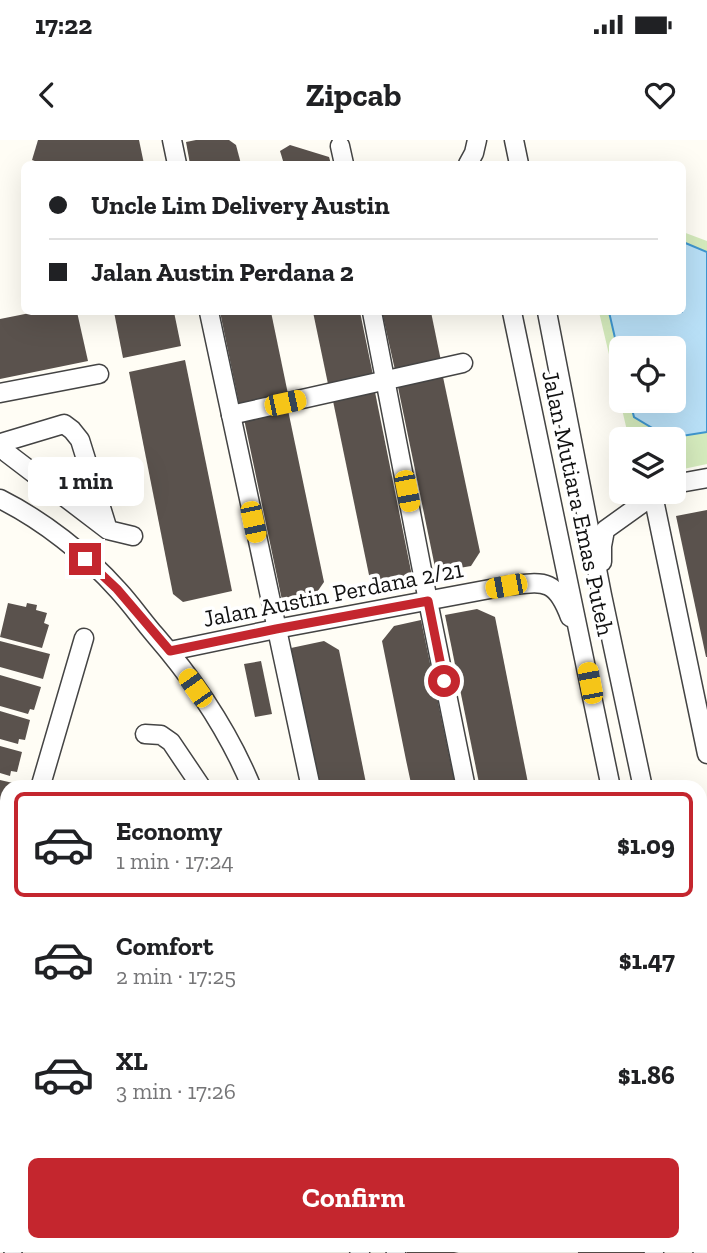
<!DOCTYPE html>
<html lang="en">
<head>
<meta charset="utf-8">
<style>
	:root { --surface:#fff; --page:#f2f2f2; --text:#202124; --muted:#757577; --line:#e0e0e0; --accent:#c4262e }
	body { margin:0; font-family:"Zilla Slab",serif; background:var(--page); color:var(--text); height:100vh; display:flex; flex-direction:column; font-size:26px; white-space:nowrap }
	* { box-sizing:border-box; margin:0 }
	p { font-size:23px; color:var(--muted) }
	.icon { flex:none; width:38px; height:38px; fill:none; stroke:currentColor; stroke-width:2; stroke-linecap:round; stroke-linejoin:round }
	.map { position:relative; flex:1; overflow:hidden }
	.side { position:absolute; left:0px; top:640px; width:707px; height:472px; display:flex; flex-direction:column; background:var(--surface); border-radius:21px 21px 0 0; box-shadow:0 7px 28px #0002 }
	.side>* { flex:none }
	.hud { position:absolute; left:21px; top:21px; width:665px; height:154px; border-radius:10px; box-shadow:0 7px 28px #0002; display:grid; align-content:center; height:154px; padding:0 28px; background:var(--surface) }
	.fabs { position:absolute; left:609px; top:196px; display:grid; gap:14px }
	.fabs a { display:grid; place-items:center; width:77px; height:77px; border-radius:10px; background:var(--surface); box-shadow:0 7px 28px #0002; font-size:35px }
	.end { position:absolute; width:32px; height:32px; margin:-16px; border:9px solid #c4262e; background:#fff; box-shadow:0 0 0 4px #fff }
	.from { border-radius:50% }
	.bubble { position:absolute; height:49px; border-radius:10px; background:var(--surface); box-shadow:0 7px 28px #0002; font-size:23px; font-weight:700; line-height:49px; text-align:center }
	.car { position:absolute; width:21px; height:42px; margin:-21px -10px; border-radius:9px; box-shadow:0 0 5px 2px #0007; background:linear-gradient(#f5c518 24%,#345 0 40%,#f5c518 0 76%,#345 0 86%,#f5c518 0) }
	.hud b { display:flex; align-items:center; gap:24px; height:66px; font-size:26px }
	.hud b+b { border-top:2px solid var(--line) }
	.hud i { width:18px; height:18px; background:var(--text) }
	ul { padding:12px 0 0; list-style:none }
	li { display:flex; align-items:center; gap:21px; height:105px; margin:0 14px 10px; padding:0 14px; border:4px solid transparent; border-radius:10px }
	li div { flex:1 }
	li b { display:block; font-size:26px }
	li em { font-style:normal; font-weight:700 }
	li.current { border-color:var(--accent) }
	li>.icon { width:63px; height:63px; stroke-width:1.5 }
	.primary-button { display:flex; gap:14px; margin-top:auto; padding:14px 28px }
	.primary-button a { flex:1; height:80px; border-radius:10px; background:var(--accent); color:#fff; font-size:28px; font-weight:700; line-height:80px; text-align:center }
	.status { display:flex; justify-content:space-between; align-items:center; height:49px; padding:0 35px; background:var(--surface); direction:ltr }
	.status svg { height:19px; fill:currentColor }
	header { display:flex; justify-content:space-between; align-items:center; height:91px; padding:0 28px; background:var(--surface); font-size:32px; font-weight:700 }
	.map>svg:first-child { display:block }
	.green { fill:#d5ebbd; fill-rule:evenodd }
	.water { fill:#b9e0f7; stroke:#3f96cf; stroke-width:2 }
	.building { fill:#5a524d }
	.lines { fill:none; stroke-linecap:round; stroke-linejoin:round }
	.minor-casing { stroke:#444; stroke-width:21 }
	.minor { stroke:#fff; stroke-width:18 }
	.route { stroke:#c4262e; stroke-width:9 }
	.labels { text-anchor:middle; stroke-width:7; stroke-linejoin:round; paint-order:stroke }
	.street-label { font-size:24px; fill:#111; stroke:#fff }
</style>
</head>
<body>
<div class="status"><b>17:22</b><svg viewBox="0 0 49 12"><path d="M0 12V9h3v3zM5 12V6h3v6zM10 12V3h3v9zM15 12V0h3v12zM26 1h20v11H26zM47 4h2v5h-2z"/></svg></div>
<header><svg class="icon" aria-label="back" viewBox="0 0 24 24"><path d="M15 5l-7 7 7 7"/></svg>Zipcab<svg class="icon" aria-label="heart" viewBox="0 0 24 24"><path d="M12 20l-8-8c-3-5 5-10 8-4 3-6 11-1 8 4z"/></svg></header>
<div class="map">
<svg width="707" height="1113" viewBox="0 0 707 1113">
	<rect width="100%" height="100%" fill="#fffdf5"/>
	<!-- green -->
	<path class="green" d="M683 92 707 101V324L674 331V299H629L599 172H682ZM621 208H674V261H621Z"/>
	<!-- water -->
	<polygon class="water" points="683,102 707,112 707,292 669,298 634,277 630,261 674,261 674,208 621,208 621,224 609,172 682,172"/>
	<!-- building -->
	<g class="building">
		<polygon points="38,0 139,0 144,24 43,24 32,20"/>
		<polygon points="196,0 229,0 236,5 241,24 190,24 186,2"/>
		<polygon points="290,5 329,17 331,24 284,24 280,11"/>
		<polygon points="35,172 77,172 88,221 0,239 0,179"/>
		<polygon points="114,172 174,172 181,206 123,218"/>
		<polygon points="220,172 271,172 288,254 239,264"/>
		<polygon points="313,172 360,172 373,235 328,244"/>
		<polygon points="382,172 431,172 441,221 395,230"/>
		<polygon points="185,220 232,451 183,462 173,454 129,232"/>
		<polygon points="443,237 480,412 471,426 436,432 398,247"/>
		<polygon points="375,252 412,436 382,444 369,435 333,261"/>
		<polygon points="288,270 324,442 313,458 283,465 244,279"/>
		<polygon points="707,370 707,517 706,517 676,376"/>
		<polygon points="8,463 26,467 27,463 37,465 36,470 47,473 44,483 49,485 42,508 0,497"/>
		<polygon points="477,469 495,477 529,648 480,648 445,475"/>
		<polygon points="421,480 452,629 457,648 412,648 406,620 382,501 394,486"/>
		<polygon points="0,501 50,514 43,539 0,527"/>
		<polygon points="324,501 339,510 367,648 321,648 291,508"/>
		<polygon points="261,521 272,574 255,577 244,524"/>
		<polygon points="0,535 41,547 34,570 30,569 28,574 0,566"/>
		<polygon points="0,571 30,580 25,600 19,599 18,604 0,599"/>
		<polygon points="0,606 22,612 17,632 11,631 10,636 0,633"/>
		<polygon points="0,640 13,643 12,648 7,648 7,666 0,664"/>
		<polygon points="405,1106 482,1106 482,1107 454,1113 407,1113"/>
		<polygon points="577,1106 645,1106 647,1113 578,1113"/>
	</g>
	<g class="lines">
		<!-- minor casing -->
		<g class="minor-casing">
			<g id="minor">
				<polyline points="172,0 177,24"/>
				<polyline points="514,0 519,24"/>
				<polyline points="340,6 344,24"/>
				<polyline points="468,24 474,13 477,0"/>
				<polyline points="209,172 311,648"/>
				<polyline points="372,172 428,461 466,648"/>
				<polyline points="512,172 611,648"/>
				<polyline points="547,172 602,455 643,648"/>
				<polyline points="0,253 99,234"/>
				<polyline points="231,275 463,223"/>
				<polyline points="674,344 707,338"/>
				<polyline points="653,355 707,614"/>
				<path d="M0 359C42 380 86 414 118 450 131 464 142 480 155 495 194 540 229 592 252 648"/>
				<polyline points="108,390 80,300 72,290 64,284 4,302 3,307 7,313 108,390 133,396"/>
				<polyline points="602,422 602,406 605,390 658,352"/>
				<path d="M170 511 276 489 506 446C543 442 555 437 570 477"/>
				<polyline points="145,594 161,595 171,602 202,648"/>
				<polyline points="40,648 84,498"/>
				<polyline points="0,784 7,760"/>
				<polyline points="700,909 707,943"/>
				<polyline points="700,981 707,980"/>
				<polyline points="700,1007 707,1006"/>
				<polyline points="0,1043 7,1042"/>
				<polyline points="700,1097 703,1113"/>
				<polyline points="13,1106 13,1109"/>
				<polyline points="358,1106 360,1113"/>
				<polyline points="395,1106 396,1113"/>
				<polyline points="653,1106 654,1113"/>
			</g>
		</g>
		<!-- minor -->
		<use href="#minor" class="minor"/>
	</g>
	<g class="lines">
		<!-- route -->
		<polyline class="route" points="85,419 117,449 170,511 276,489 428,461 444,541"/>
	</g>
	<g class="labels">
		<!-- street labels -->
		<g class="street-label">
			<text transform="translate(578 363) rotate(78)" y="8">Jalan Mutiara Emas Puteh</text>
			<text transform="translate(333 454) rotate(-11)" y="8">Jalan Austin Perdana 2/21</text>
		</g>
	</g>
</svg>
<div class="fabs">
<a><svg class="icon" aria-label="locate" viewBox="0 0 24 24"><circle cx="12" cy="12" r="6"/><path d="M12 2v4M12 18v4M2 12h4M18 12h4"/></svg></a>
<a><svg class="icon" aria-label="layers" viewBox="0 0 24 24"><path d="M12 4l9 5-9 5-9-5zM3 14l9 5 9-5"/></svg></a>
</div>
<i class="end from" style="left:444px;top:541px"></i>
<i class="end" style="left:85px;top:419px"></i>
<div class="bubble" style="left:28px;top:317px;width:116px">1 min</div>
<i class="car" style="left:285px;top:263px;rotate:78deg"></i>
<i class="car" style="left:407px;top:351px;rotate:169deg"></i>
<i class="car" style="left:253px;top:382px;rotate:168deg"></i>
<i class="car" style="left:506px;top:446px;rotate:259deg"></i>
<i class="car" style="left:590px;top:543px;rotate:349deg"></i>
<i class="car" style="left:195px;top:548px;rotate:325deg"></i>
<div class="hud">
<b><i class="from"></i>Uncle Lim Delivery Austin</b>
<b><i></i>Jalan Austin Perdana 2</b>
</div>
<section class="side">
<ul>
<li class="current"><svg class="icon" aria-label="car" viewBox="0 0 24 24"><path d="M5 17H2v-5l4-1 3-4h7l3 4 3 1v5h-3M9 17h6M6 11h13"/><circle cx="7" cy="17" r="2"/><circle cx="17" cy="17" r="2"/></svg><div><b>Economy</b><p>1 min · 17:24</p></div><em>$1.09</em></li>
<li><svg class="icon" aria-label="car" viewBox="0 0 24 24"><path d="M5 17H2v-5l4-1 3-4h7l3 4 3 1v5h-3M9 17h6M6 11h13"/><circle cx="7" cy="17" r="2"/><circle cx="17" cy="17" r="2"/></svg><div><b>Comfort</b><p>2 min · 17:25</p></div><em>$1.47</em></li>
<li><svg class="icon" aria-label="car" viewBox="0 0 24 24"><path d="M5 17H2v-5l4-1 3-4h7l3 4 3 1v5h-3M9 17h6M6 11h13"/><circle cx="7" cy="17" r="2"/><circle cx="17" cy="17" r="2"/></svg><div><b>XL</b><p>3 min · 17:26</p></div><em>$1.86</em></li>
</ul>
<div class="primary-button"><a>Confirm</a></div>
</section>
</div>
</body>
</html>
